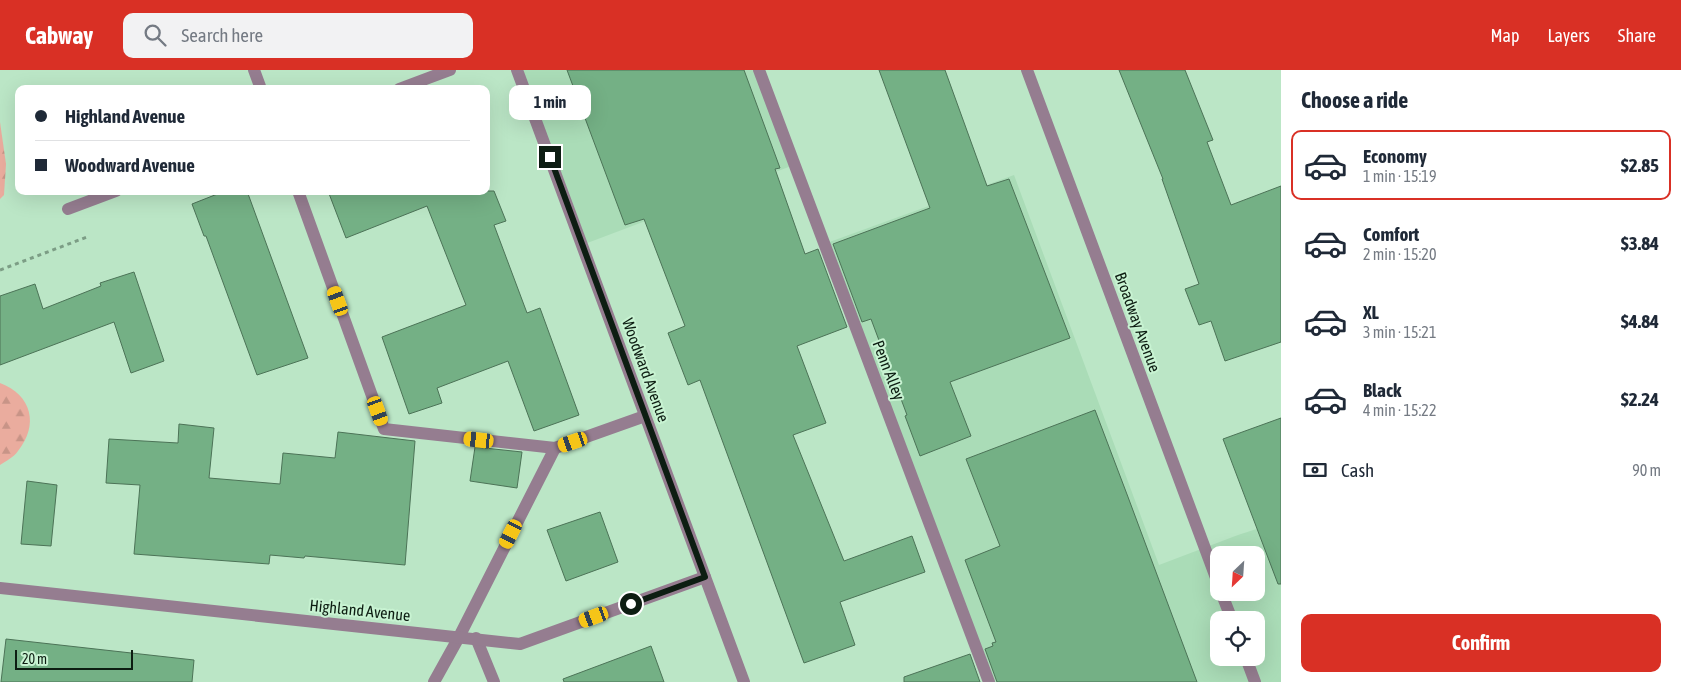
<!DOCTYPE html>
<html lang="en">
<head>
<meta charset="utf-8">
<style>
	:root { --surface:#fff; --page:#f2f2f3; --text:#1f2937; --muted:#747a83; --line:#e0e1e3; --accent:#d93025 }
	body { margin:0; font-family:"Asap Condensed",sans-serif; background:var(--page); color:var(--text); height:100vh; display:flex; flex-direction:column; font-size:19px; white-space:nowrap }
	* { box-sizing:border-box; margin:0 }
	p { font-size:16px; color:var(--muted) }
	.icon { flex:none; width:28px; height:28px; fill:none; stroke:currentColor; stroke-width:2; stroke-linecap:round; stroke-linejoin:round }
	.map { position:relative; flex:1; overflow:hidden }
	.panel { display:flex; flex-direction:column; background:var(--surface); width:400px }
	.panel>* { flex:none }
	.top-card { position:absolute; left:15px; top:15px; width:475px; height:110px; border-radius:10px; box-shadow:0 5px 20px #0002; display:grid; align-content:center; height:110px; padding:0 20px; background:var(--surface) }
	.needle { width:32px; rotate:205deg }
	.controls { position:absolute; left:1210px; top:476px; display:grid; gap:10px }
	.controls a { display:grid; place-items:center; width:55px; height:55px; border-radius:10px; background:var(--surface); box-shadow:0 5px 20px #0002; font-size:25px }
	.scale { position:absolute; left:15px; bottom:12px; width:118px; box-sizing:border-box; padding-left:5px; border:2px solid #0d1d12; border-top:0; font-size:14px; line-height:18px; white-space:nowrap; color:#0d1d12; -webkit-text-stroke:4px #c8f3d2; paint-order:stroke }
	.end { position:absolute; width:22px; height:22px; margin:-11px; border:6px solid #0d1d12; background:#fff; box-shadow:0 0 0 2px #fff }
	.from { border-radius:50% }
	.bubble { position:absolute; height:35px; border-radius:10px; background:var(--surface); box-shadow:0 5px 20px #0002; font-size:16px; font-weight:700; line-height:35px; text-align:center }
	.car { position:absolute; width:15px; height:30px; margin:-15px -8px; border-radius:6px; box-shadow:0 0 4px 1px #0007; background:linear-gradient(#f5c518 24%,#345 0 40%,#f5c518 0 76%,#345 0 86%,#f5c518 0) }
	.top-card b { display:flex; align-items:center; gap:18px; height:48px; font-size:19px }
	.top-card b+b { border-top:1px solid var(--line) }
	.top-card i { width:12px; height:12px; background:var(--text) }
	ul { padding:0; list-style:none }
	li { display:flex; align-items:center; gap:15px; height:70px; margin:0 10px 8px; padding:0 10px; border:2px solid transparent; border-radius:10px }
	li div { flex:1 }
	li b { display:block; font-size:19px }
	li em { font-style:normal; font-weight:700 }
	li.selected { border-color:var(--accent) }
	li>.icon { width:45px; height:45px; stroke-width:1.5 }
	h2 { padding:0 20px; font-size:22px; line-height:60px }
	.pay { display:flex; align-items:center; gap:12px; height:55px; padding:0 20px; font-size:19px }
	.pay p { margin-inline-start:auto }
	.action { display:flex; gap:10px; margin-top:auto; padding:10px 20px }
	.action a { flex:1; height:58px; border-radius:10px; background:var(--accent); color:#fff; font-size:20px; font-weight:700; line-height:58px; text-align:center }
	header { display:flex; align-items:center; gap:30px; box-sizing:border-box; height:70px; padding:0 25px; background:var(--accent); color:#fff }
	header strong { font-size:24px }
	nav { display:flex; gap:28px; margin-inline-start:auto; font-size:18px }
	.search { width:350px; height:45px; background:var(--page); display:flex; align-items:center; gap:12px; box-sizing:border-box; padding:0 18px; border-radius:10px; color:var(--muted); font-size:19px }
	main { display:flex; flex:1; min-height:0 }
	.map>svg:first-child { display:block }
	.built { fill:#aadcb7; fill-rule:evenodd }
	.forest { fill:url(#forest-firs) }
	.building { fill:#74b085; stroke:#4c7357 }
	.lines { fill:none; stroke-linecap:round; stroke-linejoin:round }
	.path { stroke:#7c9d85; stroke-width:3; stroke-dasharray:4 4; stroke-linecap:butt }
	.service { stroke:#957d90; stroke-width:12 }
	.minor { stroke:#957d90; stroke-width:12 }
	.tertiary { stroke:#957d90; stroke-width:12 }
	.route { stroke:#0d1d12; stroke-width:6 }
	.labels { text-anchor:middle; stroke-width:4; stroke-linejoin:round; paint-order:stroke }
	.street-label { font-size:16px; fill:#0d1d12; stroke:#c8f3d2 }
</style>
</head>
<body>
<header>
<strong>Cabway</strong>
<div class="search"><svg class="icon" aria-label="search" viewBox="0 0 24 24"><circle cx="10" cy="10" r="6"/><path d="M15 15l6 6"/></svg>Search here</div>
<nav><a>Map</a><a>Layers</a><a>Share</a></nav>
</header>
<main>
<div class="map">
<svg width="1281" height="612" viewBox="0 0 1281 612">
	<defs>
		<pattern id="forest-firs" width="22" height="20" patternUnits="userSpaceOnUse" patternTransform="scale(1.25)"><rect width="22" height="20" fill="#eaac9e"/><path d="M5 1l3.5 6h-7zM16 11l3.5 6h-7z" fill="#c89487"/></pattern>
	</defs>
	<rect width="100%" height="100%" fill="#bbe6c6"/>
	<!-- built -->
	<g class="built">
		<polygon points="517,0 759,0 794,95 582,175"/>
		<path d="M1014 105 1159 495 1238 465 1281 451V612H989L824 174ZM1219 485H1256V522H1219ZM1219 550H1256V588H1219Z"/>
	</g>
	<!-- forest -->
	<g class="forest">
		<polygon points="0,52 6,94 4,125 0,129"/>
		<path d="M0 313C32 325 39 355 18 381 14 387 6 391 0 395Z"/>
	</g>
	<!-- building -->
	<g class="building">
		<polygon points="567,0 744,0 780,98 775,99 805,184 818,179 847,257 797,276 826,353 793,365 844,491 912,466 925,502 840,532 855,575 804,593 700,310 688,315 668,263 685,256 644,149 625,155"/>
		<polygon points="879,0 945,0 987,116 1009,109 1070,268 950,312 971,366 920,386 905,346 907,345 871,249 862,252 833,174 930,138"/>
		<polygon points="1119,0 1185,0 1213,70 1207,72 1231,135 1281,116 1281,272 1225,291 1211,251 1199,255 1185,219 1199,214 1162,109 1163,109"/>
		<polygon points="225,121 247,121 308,288 257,305 206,166 204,166 192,134"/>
		<polygon points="328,121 494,121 506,151 494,155 527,243 540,238 579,345 534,361 508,291 437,318 442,333 409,344 382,267 466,235 427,136 346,168"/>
		<polygon points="134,202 164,291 131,303 114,252 0,295 0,226 35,214 43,239 101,216 100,213"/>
		<polygon points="1095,340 1128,427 1197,612 997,612 985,579 993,576 992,573 996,572 965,490 1000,476 966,389"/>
		<polygon points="1281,348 1281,514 1278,514 1223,369"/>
		<polygon points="179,354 214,358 209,408 280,414 283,383 335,388 338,362 415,371 405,495 305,486 304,488 270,485 269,494 134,484 140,415 106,413 109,369 178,373"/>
		<polygon points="475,377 522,382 517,418 470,411"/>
		<polygon points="27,411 57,415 51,476 21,474"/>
		<polygon points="600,442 618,492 566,511 547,460"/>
		<polygon points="6,569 194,590 192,612 1,612"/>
		<polygon points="651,576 664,612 564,612 563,609"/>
		<polygon points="970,584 980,612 904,612 904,607"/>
	</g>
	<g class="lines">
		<!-- path -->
		<polyline class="path" points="0,200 87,167"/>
		<!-- service -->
		<g class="service">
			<polyline points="254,0 261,19"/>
			<polyline points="759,0 989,612"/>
			<polyline points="298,121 384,359 555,378"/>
			<polyline points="476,568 494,612"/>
			<polyline points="434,612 459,567 555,378 645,346"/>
		</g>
		<!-- minor -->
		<g class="minor">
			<polyline points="517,0 744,612"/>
			<polyline points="399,19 450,0"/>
			<polyline points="68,139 116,121"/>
			<polyline points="0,518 520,574 705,507"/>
		</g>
		<!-- tertiary -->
		<g class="tertiary">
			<polyline points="1027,0 1219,516"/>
			<polyline points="1221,522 1232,550"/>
			<polyline points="1246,588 1255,612"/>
		</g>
	</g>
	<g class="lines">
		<!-- route -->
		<polyline class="route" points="550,87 705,507 631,534"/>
	</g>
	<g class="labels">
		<!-- street labels -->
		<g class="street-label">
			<text transform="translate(1138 252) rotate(70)" y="6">Broadway Avenue</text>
			<text transform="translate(646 300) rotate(70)" y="6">Woodward Avenue</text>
			<text transform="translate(889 300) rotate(69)" y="6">Penn Alley</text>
			<text transform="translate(360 540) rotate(6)" y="6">Highland Avenue</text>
		</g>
	</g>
</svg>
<div class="controls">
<a><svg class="needle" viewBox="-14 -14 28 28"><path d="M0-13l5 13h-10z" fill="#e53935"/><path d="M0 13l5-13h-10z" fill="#747a83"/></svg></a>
<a><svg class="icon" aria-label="locate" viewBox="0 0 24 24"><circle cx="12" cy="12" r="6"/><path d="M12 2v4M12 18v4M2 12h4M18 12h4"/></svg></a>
</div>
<div class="scale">20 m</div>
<i class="end from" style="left:631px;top:534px"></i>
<i class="end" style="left:550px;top:87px"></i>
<div class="bubble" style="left:509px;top:15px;width:82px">1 min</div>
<i class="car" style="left:338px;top:231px;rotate:340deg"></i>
<i class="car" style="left:378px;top:341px;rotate:160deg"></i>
<i class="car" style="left:479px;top:370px;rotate:276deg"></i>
<i class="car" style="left:573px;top:372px;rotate:251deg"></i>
<i class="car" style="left:511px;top:464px;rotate:207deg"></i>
<i class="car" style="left:594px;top:547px;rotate:250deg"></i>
<div class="top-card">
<b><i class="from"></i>Highland Avenue</b>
<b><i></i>Woodward Avenue</b>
</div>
</div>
<section class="panel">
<h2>Choose a ride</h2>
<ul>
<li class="selected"><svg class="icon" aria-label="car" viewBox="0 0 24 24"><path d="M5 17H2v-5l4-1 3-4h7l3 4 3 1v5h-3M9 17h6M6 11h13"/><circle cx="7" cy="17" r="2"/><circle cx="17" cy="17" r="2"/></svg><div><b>Economy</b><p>1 min · 15:19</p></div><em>$2.85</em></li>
<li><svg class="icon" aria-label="car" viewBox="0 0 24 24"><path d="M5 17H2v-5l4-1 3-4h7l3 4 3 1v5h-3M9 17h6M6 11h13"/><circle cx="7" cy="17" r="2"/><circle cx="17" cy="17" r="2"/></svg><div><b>Comfort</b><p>2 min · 15:20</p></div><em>$3.84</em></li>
<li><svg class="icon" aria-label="car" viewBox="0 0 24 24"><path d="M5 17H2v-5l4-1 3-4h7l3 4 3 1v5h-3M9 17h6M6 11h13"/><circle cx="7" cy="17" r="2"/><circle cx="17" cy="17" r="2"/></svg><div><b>XL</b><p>3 min · 15:21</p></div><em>$4.84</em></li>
<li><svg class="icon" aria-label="car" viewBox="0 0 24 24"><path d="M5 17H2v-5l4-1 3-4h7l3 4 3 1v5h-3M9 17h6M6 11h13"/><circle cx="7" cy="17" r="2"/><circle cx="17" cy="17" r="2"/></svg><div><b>Black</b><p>4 min · 15:22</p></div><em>$2.24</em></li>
</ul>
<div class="pay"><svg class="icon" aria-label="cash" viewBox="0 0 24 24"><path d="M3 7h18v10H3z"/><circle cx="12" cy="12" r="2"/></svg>Cash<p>90 m</p></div>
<div class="action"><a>Confirm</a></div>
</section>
</main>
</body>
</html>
